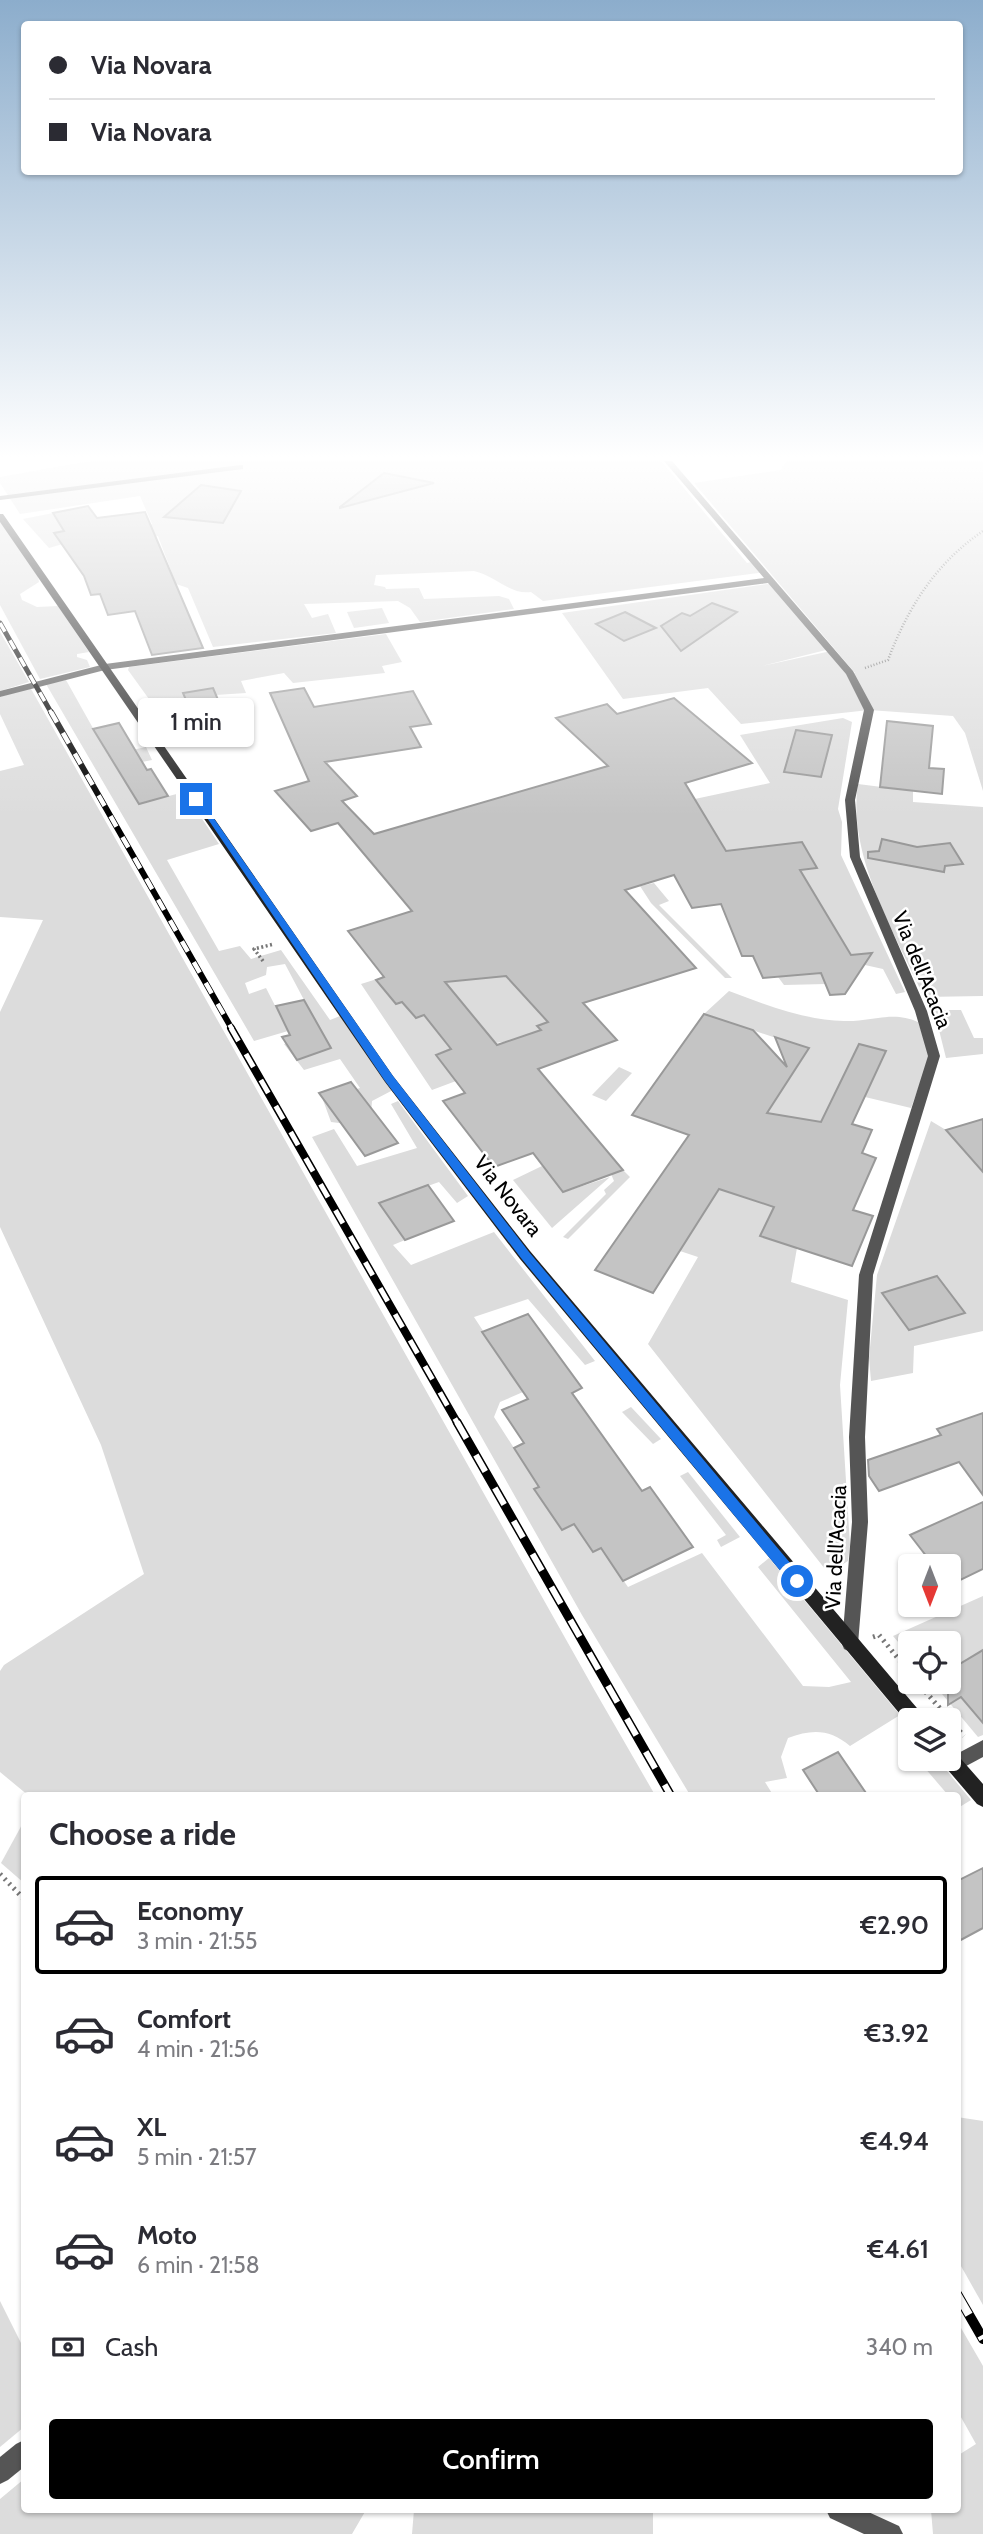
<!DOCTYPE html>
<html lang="en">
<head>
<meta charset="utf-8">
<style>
	:root { --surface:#fff; --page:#f7f7f7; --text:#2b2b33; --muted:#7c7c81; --line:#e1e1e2; --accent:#000 }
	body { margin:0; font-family:Cabin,sans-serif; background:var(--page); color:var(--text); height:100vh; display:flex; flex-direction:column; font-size:26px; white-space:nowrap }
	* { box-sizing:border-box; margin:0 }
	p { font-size:23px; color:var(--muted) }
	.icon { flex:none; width:38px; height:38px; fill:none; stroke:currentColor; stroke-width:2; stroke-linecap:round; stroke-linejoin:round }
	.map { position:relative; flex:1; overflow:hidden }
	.details { position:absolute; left:21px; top:1792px; width:940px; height:721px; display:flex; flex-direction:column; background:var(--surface); border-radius:7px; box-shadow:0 2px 5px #0004 }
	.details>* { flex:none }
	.banner { position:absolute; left:21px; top:21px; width:942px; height:154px; border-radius:7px; box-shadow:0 2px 5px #0004; display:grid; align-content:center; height:154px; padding:0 28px; background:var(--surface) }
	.needle { width:46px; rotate:180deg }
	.controls { position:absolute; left:898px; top:1554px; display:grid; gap:14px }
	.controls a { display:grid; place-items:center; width:63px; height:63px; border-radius:7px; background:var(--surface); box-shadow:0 2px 5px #0004; font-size:35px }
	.end { position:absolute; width:32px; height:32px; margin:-16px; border:9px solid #1a73e8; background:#fff; box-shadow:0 0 0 4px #fff }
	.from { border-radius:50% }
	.bubble { position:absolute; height:49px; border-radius:7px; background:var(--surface); box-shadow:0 2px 5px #0004; font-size:23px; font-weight:600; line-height:49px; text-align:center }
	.banner b { display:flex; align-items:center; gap:24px; height:66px; font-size:26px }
	.banner b+b { border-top:2px solid var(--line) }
	.banner i { width:18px; height:18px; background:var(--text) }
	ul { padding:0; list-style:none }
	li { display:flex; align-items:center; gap:21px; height:98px; margin:0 14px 10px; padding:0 14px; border:4px solid transparent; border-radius:7px }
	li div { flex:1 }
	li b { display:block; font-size:26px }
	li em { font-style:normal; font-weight:600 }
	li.selected { border-color:var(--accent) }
	li>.icon { width:63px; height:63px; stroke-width:1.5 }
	h2 { padding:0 28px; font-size:32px; line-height:84px }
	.pay { display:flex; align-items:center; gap:18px; height:77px; padding:0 28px; font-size:26px }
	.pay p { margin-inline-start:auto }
	.cta { display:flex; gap:14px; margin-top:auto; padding:14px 28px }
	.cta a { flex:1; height:80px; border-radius:7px; background:var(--accent); color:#fff; font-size:28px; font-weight:600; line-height:80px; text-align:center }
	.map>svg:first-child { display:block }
	.green { fill:#dcdcdc }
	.building { fill:#c4c4c4; stroke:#999; stroke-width:2; fill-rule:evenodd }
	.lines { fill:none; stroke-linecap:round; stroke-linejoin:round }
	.path-far2 { stroke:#777; stroke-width:2.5; stroke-dasharray:1 2; stroke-linecap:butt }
	.path-far1 { stroke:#777; stroke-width:3.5; stroke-dasharray:2 2.5; stroke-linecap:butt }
	.path { stroke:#777; stroke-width:5; stroke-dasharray:2 4.5; stroke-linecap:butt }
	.minor { fill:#555; fill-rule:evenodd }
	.secondary { fill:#222; fill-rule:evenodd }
	.rail-far4-casing { stroke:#000; stroke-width:5 }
	.rail-far3-casing { stroke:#000; stroke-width:6 }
	.rail-far2-casing { stroke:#000; stroke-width:8 }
	.rail-far1-casing { stroke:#000; stroke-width:9 }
	.rail-casing { stroke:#000; stroke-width:10 }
	.rail-far4 { stroke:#fff; stroke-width:3.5; stroke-dasharray:10; stroke-linecap:butt }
	.rail-far3 { stroke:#fff; stroke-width:4.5; stroke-dasharray:12; stroke-linecap:butt }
	.rail-far2 { stroke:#fff; stroke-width:5; stroke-dasharray:15; stroke-linecap:butt }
	.rail-far1 { stroke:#fff; stroke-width:6; stroke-dasharray:19; stroke-linecap:butt }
	.rail { stroke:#fff; stroke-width:8; stroke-dasharray:24; stroke-linecap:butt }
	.route { fill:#1a73e8 }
	.labels { text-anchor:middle; stroke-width:5; stroke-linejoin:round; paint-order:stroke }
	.street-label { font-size:21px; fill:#000; stroke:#fff }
</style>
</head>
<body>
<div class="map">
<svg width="983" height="2534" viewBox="0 0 983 2534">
	<rect width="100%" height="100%" fill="#fff"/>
	<!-- green -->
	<g class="green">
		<path d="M90 461H661L747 563 756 561 765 572 543 601 531 592C510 595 496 576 474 571L376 575 374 585 385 587 386 589 419 588 424 599 499 596 509 599 514 609 420 622 410 608 398 601 304 604 312 618 328 614 336 633 213 647 188 588 176 584 158 536 132 540 113 530 152 524 140 496 20 514 0 483V477Z"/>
		<polygon points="786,461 983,461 983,791 965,733 953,716 869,710 741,724 708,688 623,699 562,613 774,583 830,649 762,666 831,651 850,673 855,673 694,483 781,470"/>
		<polygon points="53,513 61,527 93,522 93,525 56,532 63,544 49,548 23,519"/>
		<polygon points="0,520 38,576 39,582 20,594 22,600 37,607 58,606 89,652 77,654 77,657 87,660 90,667 40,679 0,605"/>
		<polygon points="382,608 389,623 354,628 347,612"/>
		<polygon points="0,632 29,682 0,691"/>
		<polygon points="386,634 402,662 382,666 385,673 293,683 284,673 241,681 246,693 216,695 183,693 194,719 167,724 128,670 129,667"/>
		<polygon points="66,680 108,755 146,747 152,760 137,763 139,804 184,792 219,844 167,860 219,951 240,946 251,959 281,950 330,1020 340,1016 393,1090 372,1101 371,1114 347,1124 331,1122 323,1100 360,1088 340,1059 304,1070 284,1044 322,1034 285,964 267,967 266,975 245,983 249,994 266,988 288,1031 254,1041 46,684"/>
		<polygon points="30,687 595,1691 655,1795 29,1796 0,1772 0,1671 4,1665 144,1574 101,1445 0,1227 0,1012 43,920 0,917 0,771 24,765 0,714 0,697"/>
		<polygon points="843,718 852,722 838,809 842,822 841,855 905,992 896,994 883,969 865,965 860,954 815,957 826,984 784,985 778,977 796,975 756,899 702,811 664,816 662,806 770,783 740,735"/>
		<path d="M858 784 913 791V802L983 807V996L924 997C895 933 847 856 858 784Z"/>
		<polygon points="654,883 669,901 659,905 732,978 725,978 651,903 640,886"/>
		<polygon points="482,946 548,1022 537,1026 546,1036 451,1049 436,1054 456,1081 432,1090 361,984"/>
		<path d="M729 991C766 1005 804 1020 844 1021 870 1022 893 1010 918 1022L930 1056 911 1108 865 1097 886 1052 859 1044 821 1122 760 1236 797 1248 791 1282 848 1300 840 1385 850 1545 848 1561 835 1569H825L648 1344 698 1257 677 1250 809 1049 704 1014Z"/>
		<polygon points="934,1010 961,1010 974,1038 983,1038 983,1054 946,1058"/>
		<polygon points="619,1067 632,1073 606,1101 592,1095"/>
		<path d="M398 1101 468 1196 457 1203 439 1182 380 1203 405 1240 393 1245 411 1265 494 1232 595 1361 585 1365 528 1299 474 1317 523 1392 500 1402 494 1417 539 1487 535 1489 562 1530 574 1524 601 1548 628 1587 702 1553 803 1686 829 1687 851 1682 758 1567 769 1558 900 1715 850 1746C830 1729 812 1729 788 1738L781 1757 787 1778 765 1782 773 1795H690L582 1615 312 1137 334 1129 357 1166 417 1148 391 1104Z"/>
		<polygon points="931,1121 946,1130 983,1172 983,1331 914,1346 913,1373 871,1381 869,1358 877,1275"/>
		<polygon points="542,1166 564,1192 610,1177 552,1228 513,1180"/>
		<polygon points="623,1170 630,1177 568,1239 563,1237 606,1194 604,1190 614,1181 611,1174"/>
		<polygon points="631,1407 661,1439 653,1444 622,1412"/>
		<polygon points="688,1472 740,1537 721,1547 717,1540 726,1535 680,1476"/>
		<polygon points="983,1596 983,1735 978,1737 932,1682 948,1682 948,1643 910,1643 910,1656 893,1636"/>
		<polygon points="937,1759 971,1800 958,1808 957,1796 948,1795 924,1767"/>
		<polygon points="24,1821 24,1883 1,1863"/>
		<polygon points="957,2117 983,2121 983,2305 957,2259"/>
		<polygon points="0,2301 24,2349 24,2427 0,2447"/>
		<polygon points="957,2321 983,2366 983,2534 933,2534 931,2510 957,2510 957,2456 976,2444 957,2410"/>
		<polygon points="24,2479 24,2510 366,2510 352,2534 0,2534 0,2499"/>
		<polygon points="414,2510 653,2510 653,2534 412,2534"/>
	</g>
	<!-- building -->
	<g class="building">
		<polygon points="384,473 434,483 340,508 340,507"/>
		<polygon points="201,485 241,491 223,523 164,517"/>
		<polygon points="88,506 97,518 145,512 203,648 152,655 135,611 108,615 100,594 91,595 84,576 54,533 64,531 53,513"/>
		<polygon points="712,603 737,612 681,651 661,626 682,613 690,616"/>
		<polygon points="625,612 656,628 624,641 596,624"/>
		<polygon points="213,688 224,714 194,719 183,693"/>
		<path d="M304 688 314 707 413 691 431 724 410 727 421 747 325 762 357 796 342 801 374 834 608 766 556 718 607 704 617 714 674 698 752 763 685 783 726 851 802 842 817 868 800 870 851 955 872 953 845 994 830 995 821 973 763 978 753 956H742L721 904 692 908 674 875 625 890 696 968 583 1003 617 1040 538 1069 623 1170 563 1192 533 1153 494 1167 443 1101 465 1093 436 1055 451 1049 424 1015 416 1018 402 1002 396 1004 376 980 384 977 348 931 412 911 338 823 311 831 275 791 309 781 270 693ZM506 976 548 1022 537 1026 541 1030 497 1045 445 982Z"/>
		<polygon points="887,721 933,726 929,768 944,769 942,794 880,787"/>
		<polygon points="119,723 147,770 151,769 168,796 139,804 93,729"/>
		<polygon points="796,730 832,735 821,777 784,772"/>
		<polygon points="882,839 917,847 950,843 963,864 945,866 944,872 868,858 868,852 879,851"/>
		<polygon points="304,1000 331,1048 297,1060 282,1037 290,1035 276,1006"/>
		<polygon points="704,1014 753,1030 787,1067 775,1037 809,1048 767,1113 821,1122 859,1044 886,1051 852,1124 872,1130 862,1153 876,1158 853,1210 873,1216 852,1266 760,1236 774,1207 719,1189 653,1293 595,1270 689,1135 632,1115"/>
		<polygon points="351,1082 398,1143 365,1156 319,1093"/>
		<polygon points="983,1119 983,1172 946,1130"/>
		<polygon points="428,1185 454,1221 405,1240 379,1203"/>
		<polygon points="937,1276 965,1313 909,1330 882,1293"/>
		<polygon points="528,1314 582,1388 572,1393 642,1491 650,1487 693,1547 623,1581 601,1548 593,1552 574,1524 562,1530 534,1489 539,1487 514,1448 524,1443 502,1410 528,1399 482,1332"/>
		<polygon points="983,1413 983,1495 959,1462 879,1491 869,1476 868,1460 941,1435 937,1429"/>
		<polygon points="983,1502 983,1569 948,1586 948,1566 934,1566 910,1535"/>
		<polygon points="983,1650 983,1723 961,1697 948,1705 948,1671"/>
		<polygon points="838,1752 868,1796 820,1796 803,1770"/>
		<polygon points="983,1868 983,1928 957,1942 957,1881"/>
	</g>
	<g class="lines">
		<!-- path-far2 -->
		<path class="path-far2" d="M865 668 888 660C908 607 936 563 983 531"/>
		<!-- path-far1 -->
		<polyline class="path-far1" points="263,961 254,949 274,944"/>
		<!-- path -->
		<g class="path">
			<polyline points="873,1637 879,1635 910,1673"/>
			<polyline points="917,1682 964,1736"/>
			<polyline points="0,1874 24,1899"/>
		</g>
		<!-- minor -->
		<g class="minor">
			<polygon points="664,461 672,461 853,671 874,710 855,800 860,857 927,1011 940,1056 873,1275 865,1437 868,1522 858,1644 856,1649 850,1652 844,1649 842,1644 852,1522 849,1437 859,1275 928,1056 915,1011 850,857 845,800 864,710 846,674 768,583 105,670 0,697 0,691 105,664 764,578"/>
			<polygon points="240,465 243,465 243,469 0,500 0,496"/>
			<polygon points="983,1740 983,1757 955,1772 949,1770 946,1764 949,1758"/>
			<polygon points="24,2440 24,2467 8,2480 0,2484 0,2457 16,2444"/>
			<polygon points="826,2510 864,2510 899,2526 903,2534 864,2534 830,2518"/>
		</g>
		<!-- secondary -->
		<g class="secondary">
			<polygon points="0,514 3,514 393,1076 530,1251 922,1714 925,1720 910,1720 910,1726 520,1259 385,1082 0,522"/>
			<polygon points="948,1749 954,1751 983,1784 983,1807 977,1804 942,1763 940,1759 948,1759"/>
		</g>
		<!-- rail-far4 casing -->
		<g class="rail-far4-casing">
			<polyline id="rail-far4" points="0,623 52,714"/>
		</g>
		<!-- rail-far3 casing -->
		<g class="rail-far3-casing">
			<polyline id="rail-far3" points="51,712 232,1029"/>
		</g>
		<!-- rail-far2 casing -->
		<g class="rail-far2-casing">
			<polyline id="rail-far2" points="231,1028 458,1424"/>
		</g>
		<!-- rail-far1 casing -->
		<g class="rail-far1-casing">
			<polyline id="rail-far1" points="457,1422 671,1796"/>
		</g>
		<!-- rail casing -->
		<g class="rail-casing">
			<polyline id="rail" points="957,2294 983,2339"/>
		</g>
		<!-- rail-far4 -->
		<use href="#rail-far4" class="rail-far4"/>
		<!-- rail-far3 -->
		<use href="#rail-far3" class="rail-far3"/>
		<!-- rail-far2 -->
		<use href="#rail-far2" class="rail-far2"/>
		<!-- rail-far1 -->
		<use href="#rail-far1" class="rail-far1"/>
		<!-- rail -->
		<use href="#rail" class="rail"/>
	</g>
	<!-- sky -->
	<linearGradient id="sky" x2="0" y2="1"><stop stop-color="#8cadcc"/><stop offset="0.56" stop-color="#fff"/><stop offset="1" stop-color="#fff" stop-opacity="0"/></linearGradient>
	<rect width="983" height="816" fill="url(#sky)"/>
	<!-- route -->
	<polygon class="route" points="193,797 199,797 393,1076 529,1252 802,1577 802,1585 792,1585 521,1258 385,1081"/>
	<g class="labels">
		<!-- street labels -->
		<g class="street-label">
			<text transform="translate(922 970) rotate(68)" y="7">Via dell'Acacia</text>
			<text transform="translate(508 1196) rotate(52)" y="7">Via Novara</text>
			<text transform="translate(836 1547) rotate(-87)" y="7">Via dell'Acacia</text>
		</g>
	</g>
</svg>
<div class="controls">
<a><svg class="needle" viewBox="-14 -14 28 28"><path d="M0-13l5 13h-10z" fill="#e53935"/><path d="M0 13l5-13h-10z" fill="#7c7c81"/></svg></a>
<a><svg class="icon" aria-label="locate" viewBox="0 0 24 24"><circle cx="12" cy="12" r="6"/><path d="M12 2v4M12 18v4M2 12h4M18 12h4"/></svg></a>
<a><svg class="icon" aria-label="layers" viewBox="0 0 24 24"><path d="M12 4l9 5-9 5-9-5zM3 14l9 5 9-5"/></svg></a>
</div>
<i class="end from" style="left:797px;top:1581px"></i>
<i class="end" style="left:196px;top:799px"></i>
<div class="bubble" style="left:138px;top:698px;width:116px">1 min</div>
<div class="banner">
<b><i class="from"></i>Via Novara</b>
<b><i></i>Via Novara</b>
</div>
<section class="details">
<h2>Choose a ride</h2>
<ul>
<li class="selected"><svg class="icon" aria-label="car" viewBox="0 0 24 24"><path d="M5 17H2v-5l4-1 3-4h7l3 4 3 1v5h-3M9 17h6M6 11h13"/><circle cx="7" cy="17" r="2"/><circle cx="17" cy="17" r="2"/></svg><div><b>Economy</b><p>3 min · 21:55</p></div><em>€2.90</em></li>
<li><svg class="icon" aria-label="car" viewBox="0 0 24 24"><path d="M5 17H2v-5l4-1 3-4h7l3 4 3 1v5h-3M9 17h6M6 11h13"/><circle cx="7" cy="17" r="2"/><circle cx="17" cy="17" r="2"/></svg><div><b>Comfort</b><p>4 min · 21:56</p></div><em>€3.92</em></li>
<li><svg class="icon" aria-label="car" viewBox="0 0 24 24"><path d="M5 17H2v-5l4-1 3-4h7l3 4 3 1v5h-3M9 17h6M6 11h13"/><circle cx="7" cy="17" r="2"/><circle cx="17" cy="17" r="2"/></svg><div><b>XL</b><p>5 min · 21:57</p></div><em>€4.94</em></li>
<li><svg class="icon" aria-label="car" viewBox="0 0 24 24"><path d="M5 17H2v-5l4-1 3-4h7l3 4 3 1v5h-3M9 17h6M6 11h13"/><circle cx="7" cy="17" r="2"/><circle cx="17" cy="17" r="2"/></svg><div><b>Moto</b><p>6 min · 21:58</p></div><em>€4.61</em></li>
</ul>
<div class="pay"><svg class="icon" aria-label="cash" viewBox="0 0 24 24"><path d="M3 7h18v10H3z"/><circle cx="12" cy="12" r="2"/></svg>Cash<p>340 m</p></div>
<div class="cta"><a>Confirm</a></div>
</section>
</div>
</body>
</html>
